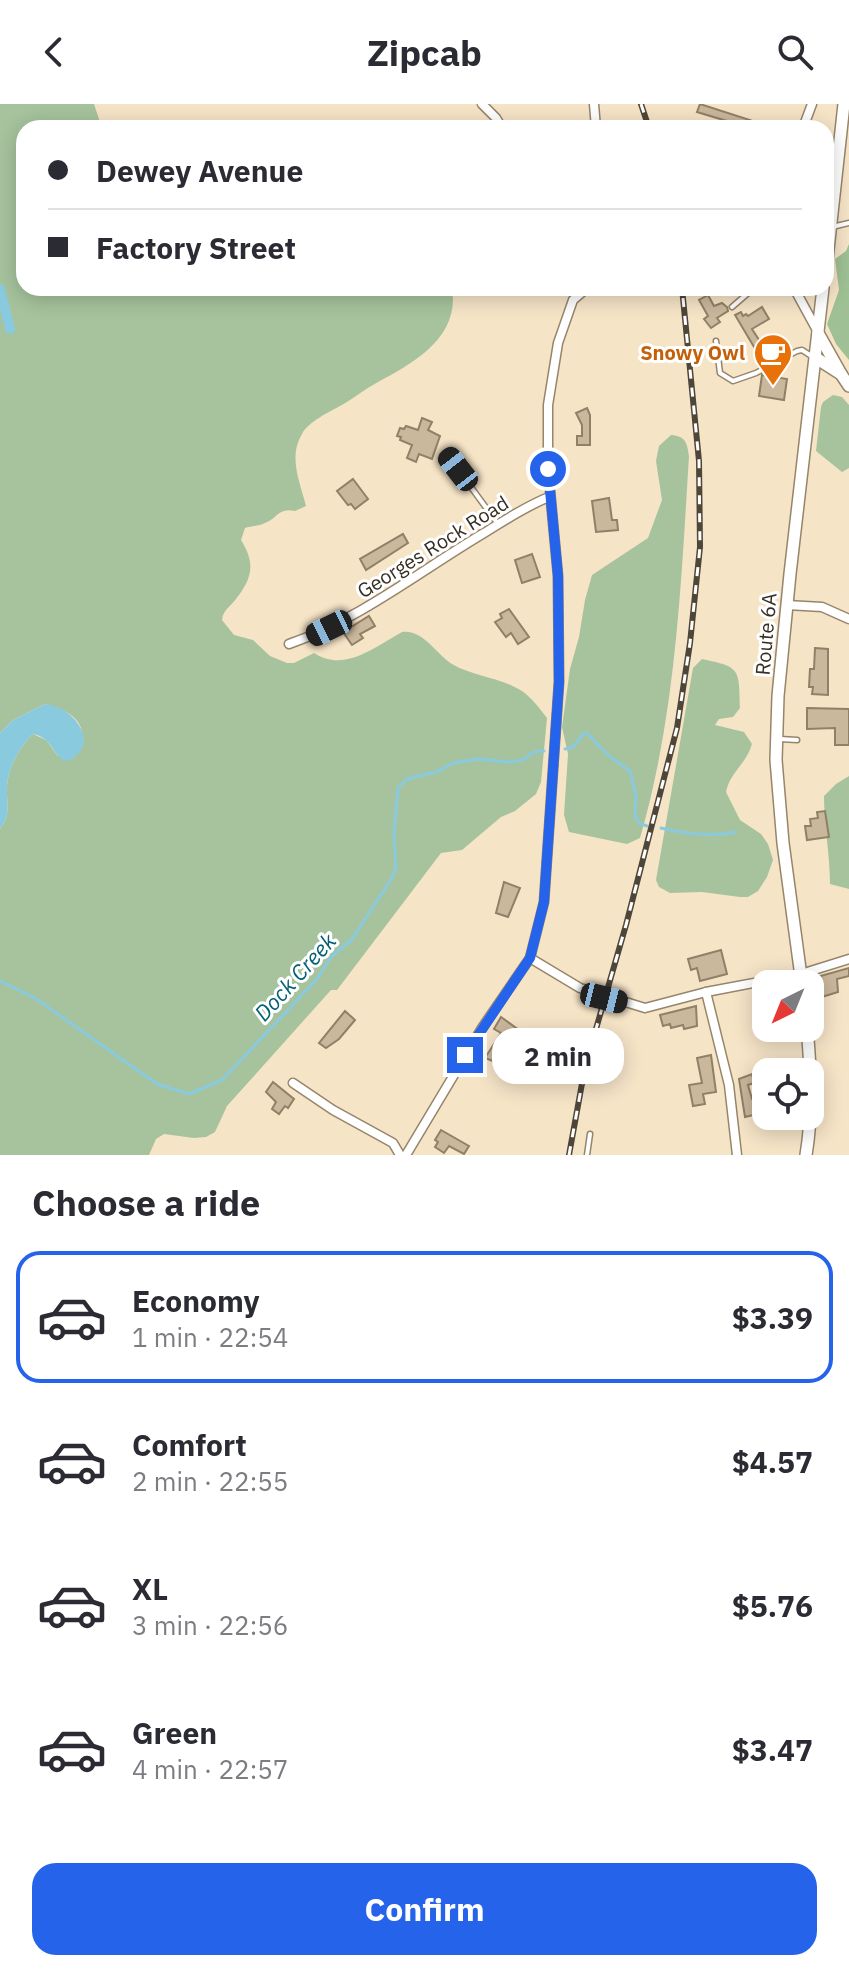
<!DOCTYPE html>
<html lang="en">
<head>
<meta charset="utf-8">
<style>
	:root { --surface:#fff; --page:#f7f7f7; --text:#2b2b33; --muted:#7c7c81; --line:#e1e1e2; --accent:#2563eb }
	body { margin:0; font-family:"IBM Plex Sans",sans-serif; background:var(--page); color:var(--text); height:100vh; display:flex; flex-direction:column; font-size:30px; white-space:nowrap }
	* { box-sizing:border-box; margin:0 }
	p { font-size:26px; color:var(--muted) }
	.icon { flex:none; width:44px; height:44px; fill:none; stroke:currentColor; stroke-width:2; stroke-linecap:round; stroke-linejoin:round }
	.map { position:relative; height:1051px; overflow:hidden }
	.drawer { display:flex; flex-direction:column; background:var(--surface); flex:1 }
	.drawer>* { flex:none }
	.guide { position:absolute; left:16px; top:16px; width:818px; height:176px; border-radius:24px; box-shadow:0 4px 20px #0003; display:grid; align-content:center; height:176px; padding:0 32px; background:var(--surface) }
	.needle { width:52px; rotate:223deg }
	.fabs { position:absolute; left:752px; top:866px; display:grid; gap:16px }
	.fabs a { display:grid; place-items:center; width:72px; height:72px; border-radius:16px; background:var(--surface); box-shadow:0 4px 20px #0003; font-size:40px }
	.end { position:absolute; width:36px; height:36px; margin:-18px; border:10px solid #2563eb; background:#fff; box-shadow:0 0 0 4px #fff }
	.from { border-radius:50% }
	.bubble { position:absolute; height:56px; border-radius:24px; background:var(--surface); box-shadow:0 4px 20px #0003; font-size:26px; font-weight:700; line-height:56px; text-align:center }
	.car { position:absolute; width:24px; height:48px; margin:-24px -12px; border-radius:10px; box-shadow:0 0 6px 2px #0007; background:linear-gradient(#222 24%,#8ab4d8 0 40%,#222 0 76%,#8ab4d8 0 86%,#222 0) }
	.guide b { display:flex; align-items:center; gap:28px; height:76px; font-size:30px }
	.guide b+b { border-top:2px solid var(--line) }
	.guide i { width:20px; height:20px; background:var(--text) }
	ul { padding:0; list-style:none }
	li { display:flex; align-items:center; gap:24px; height:132px; margin:0 16px 12px; padding:0 16px; border:4px solid transparent; border-radius:24px }
	li div { flex:1 }
	li b { display:block; font-size:30px }
	li em { font-style:normal; font-weight:700 }
	li.selected { border-color:var(--accent) }
	li>.icon { width:72px; height:72px; stroke-width:1.5 }
	h2 { padding:0 32px; font-size:36px; line-height:96px }
	.action { display:flex; gap:16px; margin-top:auto; padding:16px 32px }
	.action a { flex:1; height:92px; border-radius:24px; background:var(--accent); color:#fff; font-size:32px; font-weight:700; line-height:92px; text-align:center }
	header { display:flex; justify-content:space-between; align-items:center; height:104px; padding:0 32px; background:var(--surface); font-size:36px; font-weight:700 }
	.map>svg:first-child { display:block }
	.green { fill:#a6c39d }
	.forest { fill:#9fc094 }
	.water { fill:#8acadf }
	.lines { fill:none; stroke-linecap:round; stroke-linejoin:round }
	.stream { stroke:#8acadf; stroke-width:3 }
	.canal { stroke:#8acadf; stroke-width:10 }
	.building { fill:#cab89d; stroke:#908066; stroke-width:2 }
	.service-casing { stroke:#96856b; stroke-width:7 }
	.minor-casing { stroke:#96856b; stroke-width:11 }
	.secondary-casing { stroke:#96856b; stroke-width:14 }
	.service { stroke:#fff; stroke-width:4 }
	.minor { stroke:#fff; stroke-width:8 }
	.secondary { stroke:#fff; stroke-width:11 }
	.rail-casing { stroke:#4e4638; stroke-width:6 }
	.rail { stroke:#fff; stroke-width:3; stroke-dasharray:9; stroke-linecap:butt }
	.route { stroke:#2563eb; stroke-width:10 }
	.labels { text-anchor:middle; stroke-width:6; stroke-linejoin:round; paint-order:stroke }
	.food-label { font-size:20px; font-weight:bold; fill:#c56008; stroke:#fff; text-anchor:end }
	.street-label { font-size:20px; fill:#352e23; stroke:#fff }
	.water-label { font-size:22px; font-style:italic; fill:#035f74; stroke:#fff }
</style>
</head>
<body>
<header><svg class="icon" aria-label="back" viewBox="0 0 24 24"><path d="M15 5l-7 7 7 7"/></svg>Zipcab<svg class="icon" aria-label="search" viewBox="0 0 24 24"><circle cx="10" cy="10" r="6"/><path d="M15 15l6 6"/></svg></header>
<div class="map">
<svg width="849" height="1051" viewBox="0 0 849 1051">
	<rect width="100%" height="100%" fill="#f6e4c7"/>
	<!-- green -->
	<g class="green">
		<path d="M0 0H94L102 24H24V184H452C460 233 415 258 378 278 365 285 354 294 342 301 329 308 308 318 302 330 288 353 300 378 306 402L295 407C278 403 278 414 265 419 260 422 251 422 245 424L241 436C256 460 252 474 236 495 230 503 223 506 222 516L234 531 253 536 270 552 287 559H294L314 549C344 569 375 543 402 528 423 525 436 550 452 560 474 573 500 573 522 587 532 594 540 605 547 614L541 678 536 690 515 707 501 713 462 746 441 749 337 886H331L227 1002 215 1028 206 1033 194 1034 164 1030 156 1035 149 1051H0V725C12 710 6 699 7 682 8 663 20 643 33 630L46 636 58 652 80 646C90 618 69 606 45 600L13 616 0 629Z"/>
		<polygon points="833,291 842,293 849,301 849,364 842,368 816,347 821,303 823,298"/>
		<path d="M671 331C686 332 687 339 689 352 681 480 676 610 640 734L627 740 569 728 564 711 568 650 562 623 570 565 579 533 585 496 592 471 648 434 662 396 656 357 659 342Z"/>
		<path d="M702 555C741 563 739 565 740 604L733 613 719 615 715 621 744 628 752 640C747 659 730 668 726 688L740 716 761 730 768 740 773 756 767 773 758 787 748 793H740L702 788 670 789 659 783 656 776 693 564Z"/>
		<path d="M849 672V785L830 780C830 750 824 722 824 692L836 680Z"/>
	</g>
	<!-- forest -->
	<polygon class="forest" points="849,140 849,256 836,240 827,220 839,186 835,155 846,147"/>
	<!-- water -->
	<path class="water" d="M45 600C73 602 103 640 68 657L62 656C52 646 49 633 33 630 20 643 8 663 7 682 6 699 12 710 0 725V629L13 616Z"/>
	<g class="lines">
		<!-- stream -->
		<g class="stream">
			<polyline points="565,645 573,643 584,629 587,629 608,651 630,667 636,692 635,712 639,719 647,722"/>
			<path d="M661 724C685 730 712 733 736 728"/>
			<polyline points="0,877 35,894 157,980 189,990 222,976 316,876 332,852 352,835 392,774 396,764 394,728 398,684 407,675 439,667 453,659 479,655 509,658 523,656 534,648 544,647"/>
		</g>
		<!-- canal -->
		<polyline class="canal" points="0,185 10,225"/>
	</g>
	<!-- building -->
	<g class="building">
		<polygon points="700,0 753,17 750,24 697,8"/>
		<polygon points="708,191 714,202 722,199 727,203 728,207 717,214 720,218 711,224 704,215 708,212 699,196"/>
		<polygon points="762,203 769,215 752,225 761,239 754,243 735,211 741,208 743,212 746,210 748,212"/>
		<polygon points="762,271 787,275 784,296 759,292"/>
		<polygon points="587,304 590,311 590,341 577,341 577,332 582,332 582,321 576,309"/>
		<polygon points="422,314 432,318 428,326 440,332 432,355 419,350 416,358 407,354 412,341 400,336 401,333 397,332 400,324 404,325 406,322 418,326"/>
		<polygon points="353,375 368,395 355,405 351,400 348,401 337,387"/>
		<polygon points="609,394 612,416 617,416 618,426 596,428 592,397"/>
		<polygon points="403,430 408,439 366,466 360,455"/>
		<polygon points="532,450 540,473 522,479 515,456"/>
		<polygon points="509,505 529,533 518,540 511,529 506,533 495,518 502,514 500,510"/>
		<polygon points="369,512 375,522 360,530 363,534 352,541 343,528"/>
		<polygon points="815,544 828,545 828,591 812,590 813,583 809,583 810,565 814,565"/>
		<polygon points="807,604 849,605 849,641 835,641 835,624 807,625"/>
		<polygon points="825,707 829,733 807,736 805,722 811,722 810,715 818,714 817,708"/>
		<polygon points="504,778 520,784 508,813 496,809"/>
		<polygon points="721,846 727,870 700,877 697,864 691,866 688,855"/>
		<polygon points="849,864 849,872 837,875 838,888 822,893 817,873"/>
		<polygon points="696,902 697,922 684,925 683,921 671,924 670,920 663,922 660,911"/>
		<polygon points="345,907 355,916 339,935 326,944 319,939"/>
		<polygon points="501,913 523,929 503,961 485,954 501,929 494,925"/>
		<polygon points="711,951 716,988 703,990 705,1000 693,1002 689,981 702,979 697,954"/>
		<polygon points="752,970 754,979 748,981 752,995 766,995 766,1008 745,1013 739,975"/>
		<polygon points="273,978 294,995 288,1004 285,1002 279,1010 272,1005 276,998 266,988"/>
		<polygon points="441,1026 469,1042 464,1050 449,1042 444,1049 435,1043 438,1038 435,1036"/>
	</g>
	<g class="lines">
		<!-- service casing -->
		<g class="service-casing">
			<g id="service">
				<polyline points="832,123 849,119"/>
				<polyline points="732,203 754,184"/>
				<polyline points="716,237 720,269 733,277 756,269 797,247 802,246 813,253"/>
				<polyline points="446,349 498,420"/>
				<polyline points="780,635 797,636"/>
				<polyline points="587,1051 590,1030"/>
			</g>
		</g>
		<!-- minor casing -->
		<g class="minor-casing">
			<g id="minor">
				<polyline points="482,0 496,14 502,24"/>
				<polyline points="594,0 596,24"/>
				<polyline points="803,24 812,0"/>
				<polyline points="794,184 818,228"/>
				<polyline points="787,501 822,503 849,515"/>
				<path d="M289 540C360 515 420 467 484 429 505 416 526 402 549 393"/>
				<polyline points="530,854 580,884 645,904 706,888 801,870 849,855"/>
				<polyline points="706,888 729,981 737,1051"/>
				<polyline points="293,979 333,1006 393,1039 400,1051"/>
				<polyline points="406,1051 482,924 530,854 544,798 559,578 558,472 548,365 548,301 558,239 573,196 587,184"/>
			</g>
		</g>
		<!-- secondary casing -->
		<g class="secondary-casing">
			<g id="secondary">
				<polyline points="826,164 844,0"/>
				<polyline points="818,229 841,270"/>
				<polyline points="816,254 841,270 849,282"/>
				<polyline points="802,880 783,739 776,656 778,592 790,470 823,184"/>
				<path d="M806 1051C813 1008 811 967 807 924"/>
			</g>
		</g>
		<!-- service -->
		<use href="#service" class="service"/>
		<!-- minor -->
		<use href="#minor" class="minor"/>
		<!-- secondary -->
		<use href="#secondary" class="secondary"/>
		<!-- rail casing -->
		<g class="rail-casing">
			<g id="rail">
				<polyline points="641,0 649,24"/>
				<polyline points="569,1051 585,963 626,821 677,624 690,539 700,443 699,357 682,184"/>
			</g>
		</g>
		<!-- rail -->
		<use href="#rail" class="rail"/>
	</g>
	<g class="lines">
		<!-- route -->
		<polyline class="route" points="465,951 530,854 544,798 559,578 558,472 548,365"/>
	</g>
	<!-- icons -->
	<defs>
		<g id="cafe-pin" transform="scale(2)"><path d="M0 17L-7.5 6A9.5 9.5 0 1 1 7.5 6Z" fill="#e8710a" stroke="#fff"/><path d="M-5.5-4.5H6V0H3Q3 3.5 0 3.5H-2.5Q-5.5 3.5-5.5 0ZM3-3.2v2h1.7v-2ZM-6 4.5H4V6H-6Z" fill="#fff"/></g>
	</defs>
	<g fill-rule="evenodd">
		<use href="#cafe-pin" x="773" y="249"/>
	</g>
	<g class="labels">
		<!-- food labels -->
		<g class="food-label">
			<text x="745" y="256">Snowy Owl</text>
		</g>
		<!-- street labels -->
		<g class="street-label">
			<text transform="translate(433 443) rotate(-32)" y="7">Georges Rock Road</text>
			<text transform="translate(766 530) rotate(-85)" y="7">Route 6A</text>
		</g>
		<!-- water labels -->
		<g class="water-label">
			<text transform="translate(295 873) rotate(-48)" y="8">Dock Creek</text>
		</g>
	</g>
</svg>
<div class="fabs">
<a><svg class="needle" viewBox="-14 -14 28 28"><path d="M0-13l5 13h-10z" fill="#e53935"/><path d="M0 13l5-13h-10z" fill="#7c7c81"/></svg></a>
<a><svg class="icon" aria-label="locate" viewBox="0 0 24 24"><circle cx="12" cy="12" r="6"/><path d="M12 2v4M12 18v4M2 12h4M18 12h4"/></svg></a>
</div>
<i class="end from" style="left:548px;top:365px"></i>
<i class="end" style="left:465px;top:951px"></i>
<div class="bubble" style="left:492px;top:924px;width:132px">2 min</div>
<i class="car" style="left:458px;top:365px;rotate:322deg"></i>
<i class="car" style="left:329px;top:524px;rotate:244deg"></i>
<i class="car" style="left:604px;top:894px;rotate:104deg"></i>
<div class="guide">
<b><i class="from"></i>Dewey Avenue</b>
<b><i></i>Factory Street</b>
</div>
</div>
<section class="drawer">
<h2>Choose a ride</h2>
<ul>
<li class="selected"><svg class="icon" aria-label="car" viewBox="0 0 24 24"><path d="M5 17H2v-5l4-1 3-4h7l3 4 3 1v5h-3M9 17h6M6 11h13"/><circle cx="7" cy="17" r="2"/><circle cx="17" cy="17" r="2"/></svg><div><b>Economy</b><p>1 min · 22:54</p></div><em>$3.39</em></li>
<li><svg class="icon" aria-label="car" viewBox="0 0 24 24"><path d="M5 17H2v-5l4-1 3-4h7l3 4 3 1v5h-3M9 17h6M6 11h13"/><circle cx="7" cy="17" r="2"/><circle cx="17" cy="17" r="2"/></svg><div><b>Comfort</b><p>2 min · 22:55</p></div><em>$4.57</em></li>
<li><svg class="icon" aria-label="car" viewBox="0 0 24 24"><path d="M5 17H2v-5l4-1 3-4h7l3 4 3 1v5h-3M9 17h6M6 11h13"/><circle cx="7" cy="17" r="2"/><circle cx="17" cy="17" r="2"/></svg><div><b>XL</b><p>3 min · 22:56</p></div><em>$5.76</em></li>
<li><svg class="icon" aria-label="car" viewBox="0 0 24 24"><path d="M5 17H2v-5l4-1 3-4h7l3 4 3 1v5h-3M9 17h6M6 11h13"/><circle cx="7" cy="17" r="2"/><circle cx="17" cy="17" r="2"/></svg><div><b>Green</b><p>4 min · 22:57</p></div><em>$3.47</em></li>
</ul>
<div class="action"><a>Confirm</a></div>
</section>
</body>
</html>
